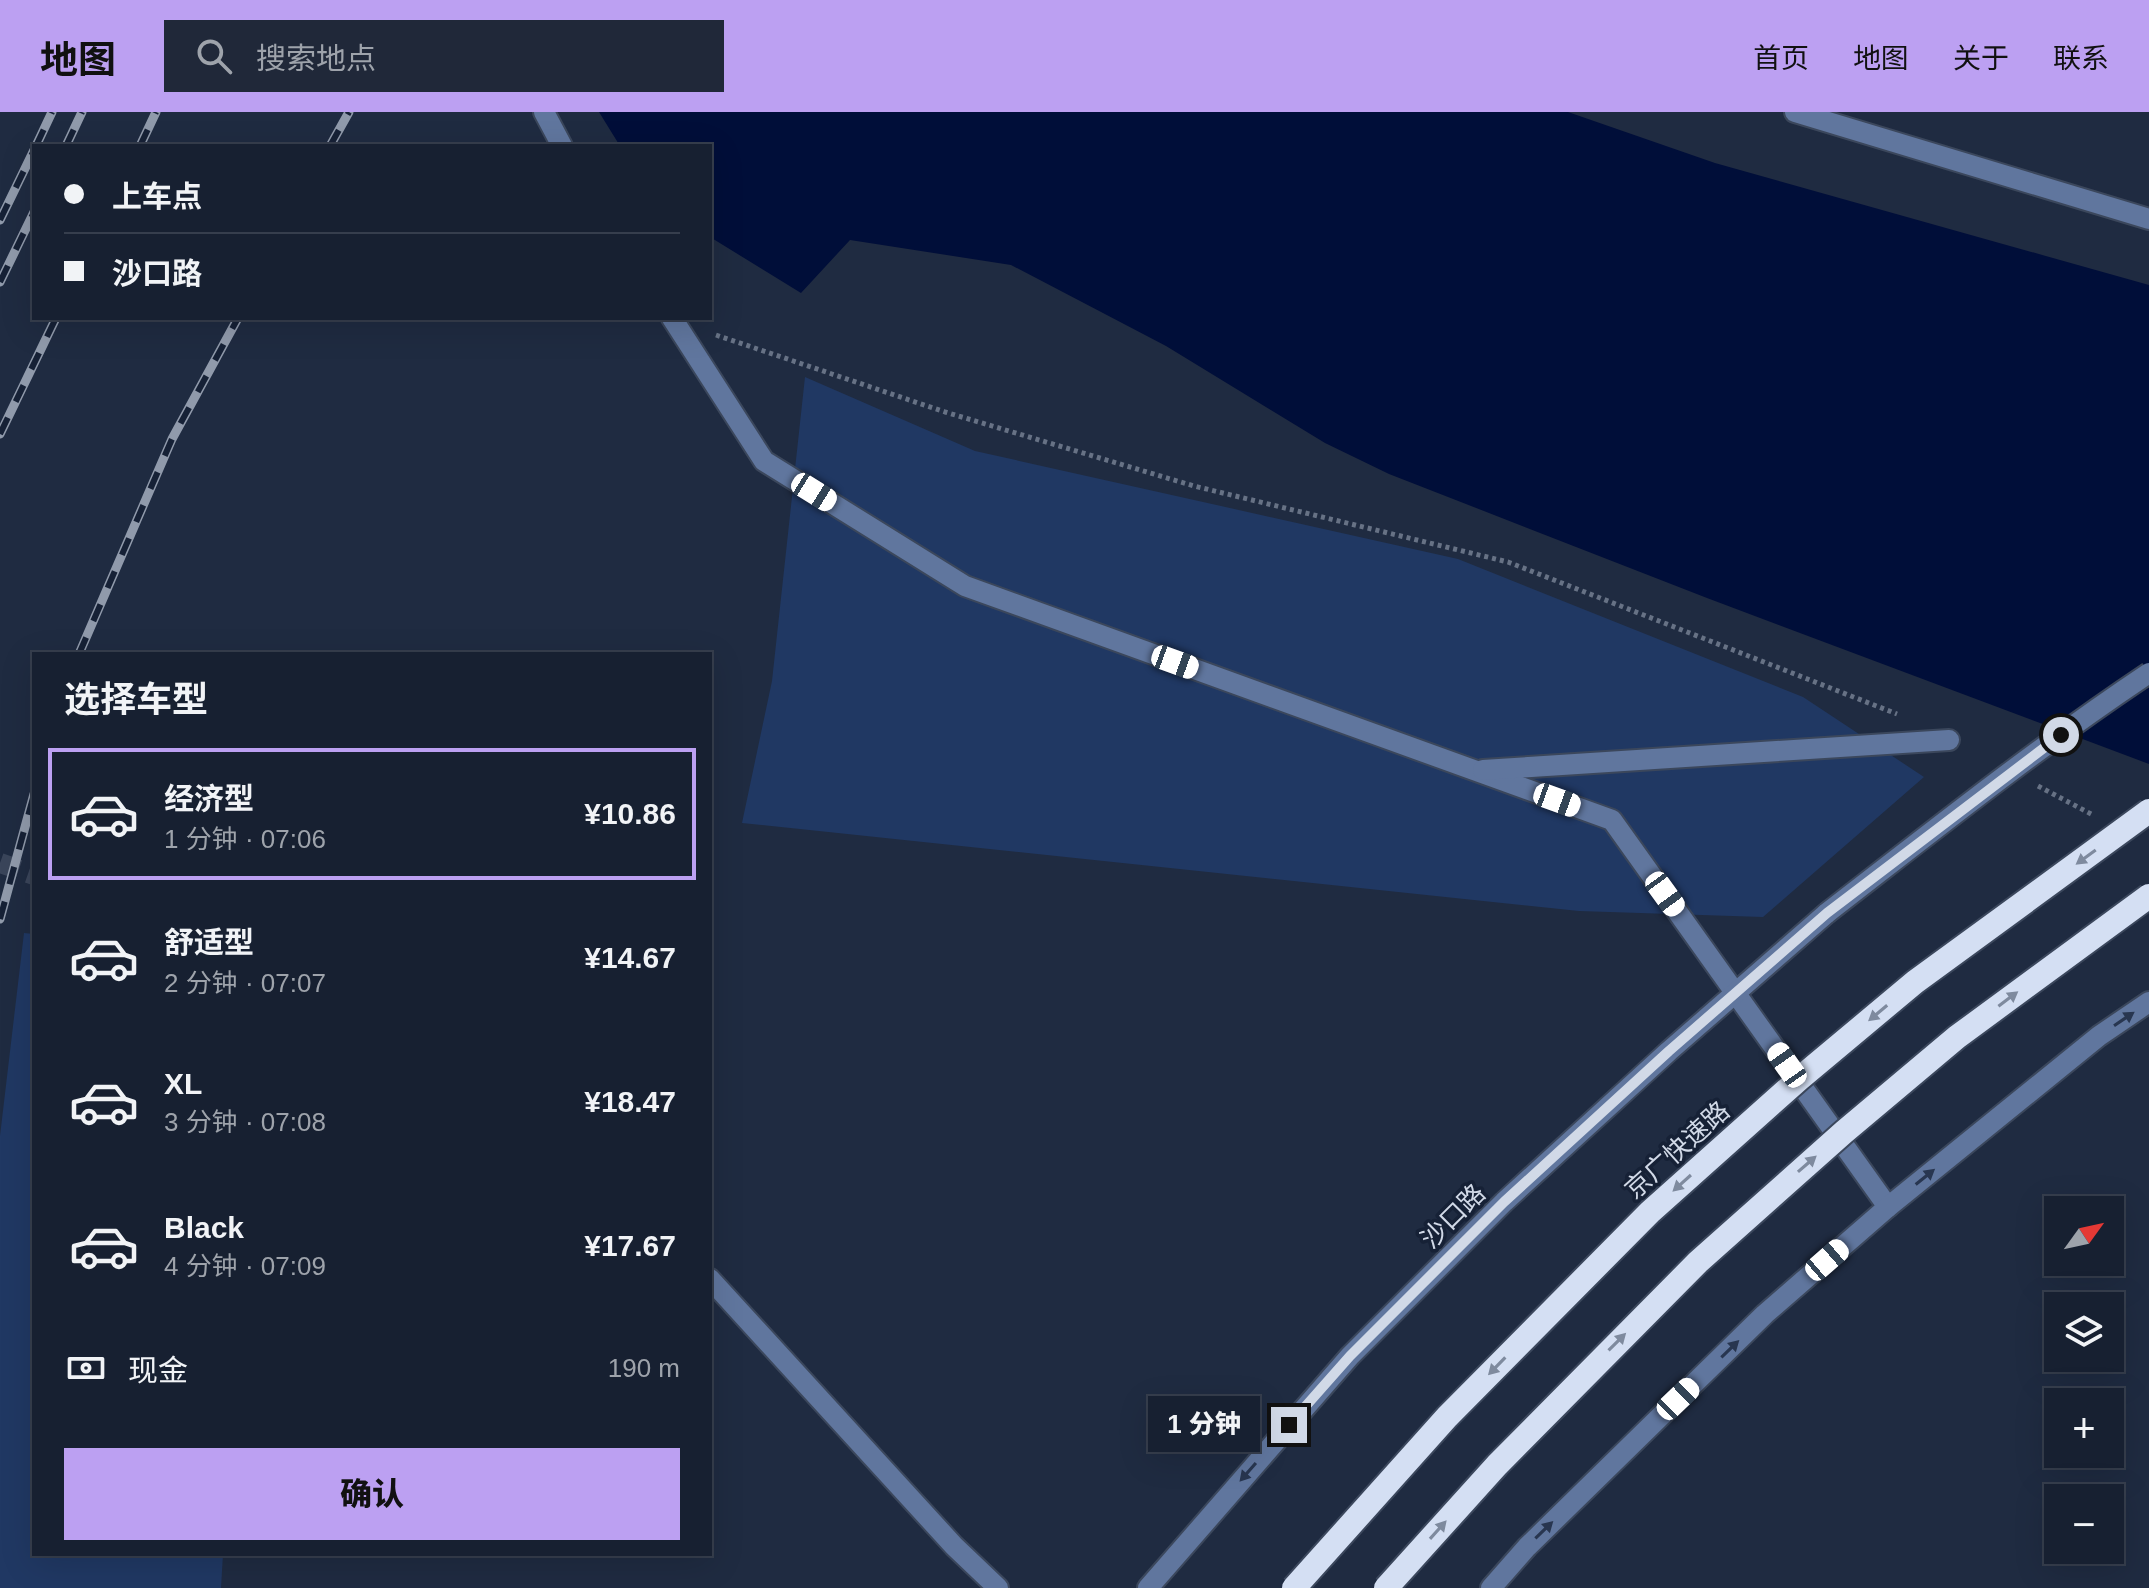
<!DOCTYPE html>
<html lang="zh">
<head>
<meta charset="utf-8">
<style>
	:root { --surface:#172031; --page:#202839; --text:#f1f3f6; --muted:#9ea3ab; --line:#363e4d; --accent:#bca0f2 }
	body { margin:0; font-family:Helvetica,"Noto Sans SC",sans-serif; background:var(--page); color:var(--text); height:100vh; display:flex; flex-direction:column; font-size:30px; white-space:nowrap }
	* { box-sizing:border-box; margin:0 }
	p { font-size:26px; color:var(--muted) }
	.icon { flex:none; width:44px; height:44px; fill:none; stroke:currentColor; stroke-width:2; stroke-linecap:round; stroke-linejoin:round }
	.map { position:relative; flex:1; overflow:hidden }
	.details { position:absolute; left:32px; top:540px; width:680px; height:904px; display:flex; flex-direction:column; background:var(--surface); border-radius:0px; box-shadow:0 8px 32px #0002,0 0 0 2px var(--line) }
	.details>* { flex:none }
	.top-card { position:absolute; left:32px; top:32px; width:680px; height:176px; border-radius:0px; box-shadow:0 8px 32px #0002,0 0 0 2px var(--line); display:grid; align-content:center; height:176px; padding:0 32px; background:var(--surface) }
	.needle { width:52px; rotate:57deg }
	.tools { position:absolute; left:2044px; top:1084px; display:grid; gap:16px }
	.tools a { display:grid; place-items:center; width:80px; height:80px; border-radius:0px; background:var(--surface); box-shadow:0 8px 32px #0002,0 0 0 2px var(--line); font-size:40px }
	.end { position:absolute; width:36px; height:36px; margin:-18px; border:10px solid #d1d9e7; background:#111; box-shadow:0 0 0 4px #111 }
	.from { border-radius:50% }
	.bubble { position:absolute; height:56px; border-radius:0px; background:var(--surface); box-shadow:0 8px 32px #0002,0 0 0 2px var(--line); font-size:26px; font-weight:800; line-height:56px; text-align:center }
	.car { position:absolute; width:24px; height:48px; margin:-24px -12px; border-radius:10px; box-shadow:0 0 6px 2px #0007; background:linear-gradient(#fff 24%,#345 0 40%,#fff 0 76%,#345 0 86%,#fff 0) }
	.top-card b { display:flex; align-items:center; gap:28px; height:76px; font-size:30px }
	.top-card b+b { border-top:2px solid var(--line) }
	.top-card i { width:20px; height:20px; background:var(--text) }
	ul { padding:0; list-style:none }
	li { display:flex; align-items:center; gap:24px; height:132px; margin:0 16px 12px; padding:0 16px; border:4px solid transparent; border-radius:0px }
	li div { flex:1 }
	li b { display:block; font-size:30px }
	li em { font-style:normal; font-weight:800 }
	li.on { border-color:var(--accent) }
	li>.icon { width:72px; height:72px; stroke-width:1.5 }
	h2 { padding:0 32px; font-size:36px; line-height:96px }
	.pay { display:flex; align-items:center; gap:20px; height:88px; padding:0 32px; font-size:30px }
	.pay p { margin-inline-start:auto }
	.cta { display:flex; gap:16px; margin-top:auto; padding:16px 32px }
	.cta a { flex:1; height:92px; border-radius:0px; background:var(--accent); color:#111; font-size:32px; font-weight:800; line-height:92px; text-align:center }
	header { display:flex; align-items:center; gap:48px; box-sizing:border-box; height:112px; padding:0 40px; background:var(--accent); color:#111 }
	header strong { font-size:38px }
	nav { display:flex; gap:44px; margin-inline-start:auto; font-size:28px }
	.search { width:560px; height:72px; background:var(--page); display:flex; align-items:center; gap:20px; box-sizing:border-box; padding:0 28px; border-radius:0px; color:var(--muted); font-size:30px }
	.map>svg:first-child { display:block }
	.green { fill:#203863 }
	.water { fill:#000e39 }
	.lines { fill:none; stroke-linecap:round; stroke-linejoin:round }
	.minor-tunnel { stroke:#3a455a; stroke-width:20; stroke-dasharray:20 10; stroke-linecap:butt }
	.minor-casing { stroke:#3b475c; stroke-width:24 }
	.path { stroke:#677285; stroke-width:5; stroke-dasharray:4 4; stroke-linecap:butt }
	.minor { stroke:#60769e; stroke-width:20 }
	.rail-casing { stroke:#909aab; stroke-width:9 }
	.rail { stroke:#162136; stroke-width:6; stroke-dasharray:18; stroke-linecap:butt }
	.minor-bridge-casing { stroke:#3b475c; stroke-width:24; stroke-linecap:butt }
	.highway-bridge-casing { stroke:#3b475c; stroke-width:28; stroke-linecap:butt }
	.minor-bridge { stroke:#60769e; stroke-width:20 }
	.highway-bridge { stroke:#d4dff3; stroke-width:24 }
	.oneway { fill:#7e8a9e }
	.oneway2 { fill:#283650 }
	.route { stroke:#d1d9e7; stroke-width:10 }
	.labels { text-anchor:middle; stroke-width:7; stroke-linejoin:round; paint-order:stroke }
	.street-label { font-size:26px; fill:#d1d9e7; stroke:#162136 }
</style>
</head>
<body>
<header>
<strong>地图</strong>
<div class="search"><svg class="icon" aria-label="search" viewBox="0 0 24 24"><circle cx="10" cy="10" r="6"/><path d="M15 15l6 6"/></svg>搜索地点</div>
<nav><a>首页</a><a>地图</a><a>关于</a><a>联系</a></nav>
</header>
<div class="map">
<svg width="2149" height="1476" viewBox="0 0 2149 1476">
	<rect width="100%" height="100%" fill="#1f2b41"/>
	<!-- green -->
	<g class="green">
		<polygon points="805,265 975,339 1458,447 1803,585 1924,665 1763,805 1579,799 742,711 772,569"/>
		<polygon points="24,821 34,822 34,1442 223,1442 221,1476 0,1476 0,1024"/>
	</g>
	<!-- water -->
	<polygon class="water" points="599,0 1568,0 1715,51 2149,173 2149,652 1707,486 1389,362 1325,331 1166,234 1011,153 850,128 801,181 710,125 710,34 620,34"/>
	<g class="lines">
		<!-- minor-tunnel -->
		<polyline class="minor-tunnel" points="0,751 34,763"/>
		<!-- minor casing -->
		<g class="minor-casing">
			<g id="minor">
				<polyline points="544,0 562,34"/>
				<polyline points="1795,0 2149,107"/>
				<polyline points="672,206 764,349 965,474 1612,708 1888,1095"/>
				<polyline points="1483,658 1949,628"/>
				<polyline points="710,1167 954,1434 998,1476"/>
				<polyline points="1148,1476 1350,1244 1504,1090 1669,939 1827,801"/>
				<polyline points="1491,1476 1527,1435 1765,1202 1888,1095 2099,924 2149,890"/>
			</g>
		</g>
		<!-- path -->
		<g class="path">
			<polyline points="716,223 945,300 1194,374 1508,450 1897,602"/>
			<polyline points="2038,674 2093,703"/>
		</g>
		<!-- minor -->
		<use href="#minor" class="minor"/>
		<!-- rail casing -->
		<g class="rail-casing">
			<g id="rail">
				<polyline points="36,34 52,0"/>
				<polyline points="66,34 82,0"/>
				<polyline points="140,34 156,0"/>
				<polyline points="330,34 349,0"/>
				<polyline points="0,108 34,38"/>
				<polyline points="0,170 34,100"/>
				<polyline points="0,322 56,206"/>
				<polyline points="79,542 172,327 238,206"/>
				<polyline points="0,807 34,682"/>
			</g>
		</g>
		<!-- rail -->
		<use href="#rail" class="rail"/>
		<!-- minor-bridge casing -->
		<g class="minor-bridge-casing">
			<path id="minor-bridge" d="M1827 801C1933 719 2038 635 2149 561"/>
		</g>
		<!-- highway-bridge casing -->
		<g class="highway-bridge-casing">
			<g id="highway-bridge">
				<polyline points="1294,1476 1447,1305 1650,1100 1799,967 1915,870 2149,699"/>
				<polyline points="1386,1476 1497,1353 1698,1150 1844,1020 1957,925 2149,784"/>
			</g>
		</g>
		<!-- minor-bridge -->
		<use href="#minor-bridge" class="minor-bridge"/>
		<!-- highway-bridge -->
		<use href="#highway-bridge" class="highway-bridge"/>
	</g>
	<!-- one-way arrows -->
	<defs><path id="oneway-solid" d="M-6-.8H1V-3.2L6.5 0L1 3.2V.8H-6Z" transform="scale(2)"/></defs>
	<g class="oneway">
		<use href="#oneway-solid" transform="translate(2086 745) rotate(144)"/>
		<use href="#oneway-solid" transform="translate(2008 887) rotate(-37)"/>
		<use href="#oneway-solid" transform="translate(1878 901) rotate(140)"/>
		<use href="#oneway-solid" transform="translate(1807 1052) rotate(-41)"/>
		<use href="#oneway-solid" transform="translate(1682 1071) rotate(138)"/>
		<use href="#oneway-solid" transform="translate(1617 1230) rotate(-45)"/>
		<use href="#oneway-solid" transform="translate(1497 1254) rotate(134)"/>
		<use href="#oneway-solid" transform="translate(1438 1418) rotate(-48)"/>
	</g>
	<g class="oneway2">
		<use href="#oneway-solid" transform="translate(2124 907) rotate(-34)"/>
		<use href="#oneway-solid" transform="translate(1925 1065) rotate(-39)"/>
		<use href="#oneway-solid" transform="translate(1730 1237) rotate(-44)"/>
		<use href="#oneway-solid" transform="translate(1248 1360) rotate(131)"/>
		<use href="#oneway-solid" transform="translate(1544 1418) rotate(-44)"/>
	</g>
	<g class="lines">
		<!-- route -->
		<polyline class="route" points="1289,1313 1350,1244 1504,1090 1669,939 1827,801 2061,623"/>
	</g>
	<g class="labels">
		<!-- street labels -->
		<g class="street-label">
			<text transform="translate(1677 1038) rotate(-42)" y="9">京广快速路</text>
			<text transform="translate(1453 1104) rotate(-45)" y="9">沙口路</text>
		</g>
	</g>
</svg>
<div class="tools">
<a><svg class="needle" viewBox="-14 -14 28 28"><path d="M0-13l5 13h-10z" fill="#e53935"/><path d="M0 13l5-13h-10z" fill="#9ea3ab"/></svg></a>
<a><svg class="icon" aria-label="layers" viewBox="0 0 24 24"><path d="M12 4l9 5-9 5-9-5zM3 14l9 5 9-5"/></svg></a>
<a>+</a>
<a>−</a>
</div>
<i class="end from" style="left:2061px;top:623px"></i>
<i class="end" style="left:1289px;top:1313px"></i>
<div class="bubble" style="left:1148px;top:1284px;width:112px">1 分钟</div>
<i class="car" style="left:814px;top:380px;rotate:122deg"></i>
<i class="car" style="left:1175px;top:550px;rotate:110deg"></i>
<i class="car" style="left:1557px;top:688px;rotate:110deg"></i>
<i class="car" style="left:1665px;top:782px;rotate:144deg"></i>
<i class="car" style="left:1787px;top:953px;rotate:325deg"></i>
<i class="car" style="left:1827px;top:1148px;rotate:49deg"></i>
<i class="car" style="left:1678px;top:1287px;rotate:46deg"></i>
<div class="top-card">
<b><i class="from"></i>上车点</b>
<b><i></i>沙口路</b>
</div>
<section class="details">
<h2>选择车型</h2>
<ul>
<li class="on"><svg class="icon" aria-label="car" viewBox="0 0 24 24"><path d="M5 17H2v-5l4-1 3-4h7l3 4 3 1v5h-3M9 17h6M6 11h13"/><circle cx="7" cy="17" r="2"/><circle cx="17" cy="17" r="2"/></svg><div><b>经济型</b><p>1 分钟 · 07:06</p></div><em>¥10.86</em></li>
<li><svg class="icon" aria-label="car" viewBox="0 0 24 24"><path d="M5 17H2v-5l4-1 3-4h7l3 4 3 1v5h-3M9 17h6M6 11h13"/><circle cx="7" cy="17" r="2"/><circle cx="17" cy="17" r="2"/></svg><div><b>舒适型</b><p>2 分钟 · 07:07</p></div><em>¥14.67</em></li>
<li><svg class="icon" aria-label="car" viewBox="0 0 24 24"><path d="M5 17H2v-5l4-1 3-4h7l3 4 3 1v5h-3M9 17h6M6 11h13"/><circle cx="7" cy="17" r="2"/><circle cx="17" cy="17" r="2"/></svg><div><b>XL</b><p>3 分钟 · 07:08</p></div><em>¥18.47</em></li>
<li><svg class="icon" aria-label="car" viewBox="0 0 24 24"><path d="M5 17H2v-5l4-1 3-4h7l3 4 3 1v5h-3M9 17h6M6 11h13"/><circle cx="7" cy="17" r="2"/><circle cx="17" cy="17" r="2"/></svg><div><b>Black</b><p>4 分钟 · 07:09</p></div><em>¥17.67</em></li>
</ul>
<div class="pay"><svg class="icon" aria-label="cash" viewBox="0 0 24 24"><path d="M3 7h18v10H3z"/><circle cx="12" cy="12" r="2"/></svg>现金<p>190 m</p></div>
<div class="cta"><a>确认</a></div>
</section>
</div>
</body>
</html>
